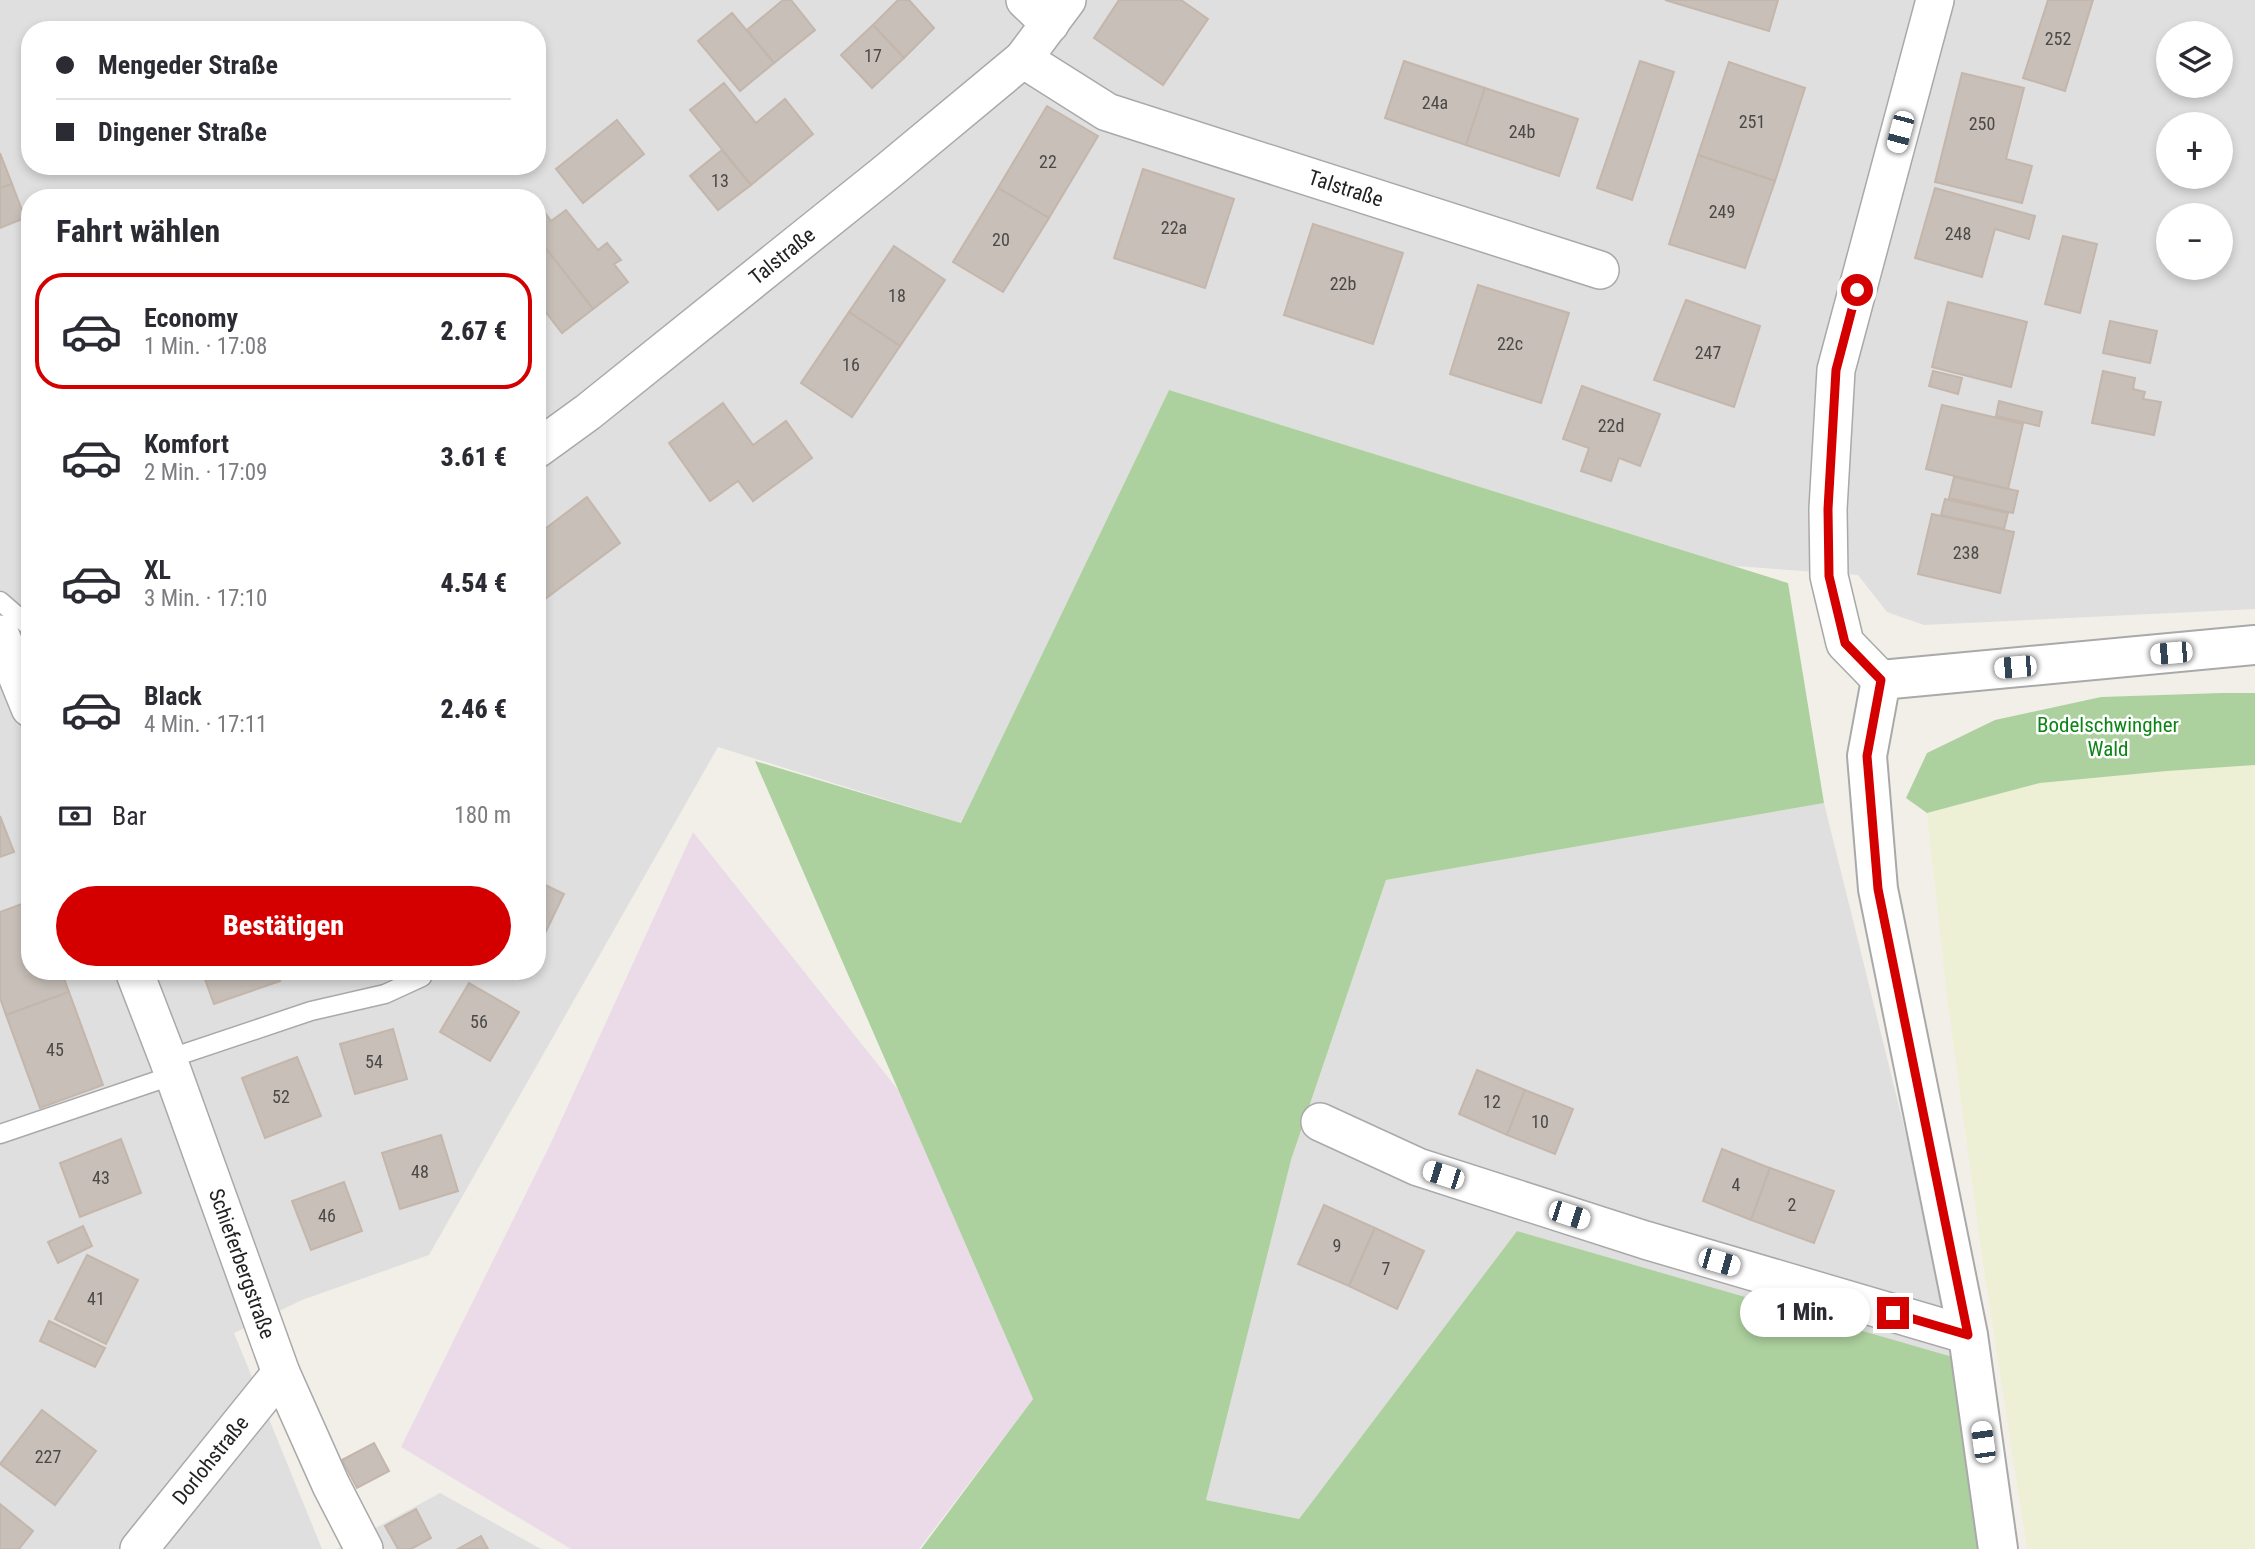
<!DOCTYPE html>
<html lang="de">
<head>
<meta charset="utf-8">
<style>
	:root { --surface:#fff; --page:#f2f2f3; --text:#2b2b33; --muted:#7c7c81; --line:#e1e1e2; --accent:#d40000 }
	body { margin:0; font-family:"Roboto Condensed",sans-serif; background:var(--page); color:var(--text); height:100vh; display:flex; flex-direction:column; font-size:26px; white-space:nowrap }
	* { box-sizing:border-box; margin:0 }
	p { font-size:23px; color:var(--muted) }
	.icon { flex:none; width:38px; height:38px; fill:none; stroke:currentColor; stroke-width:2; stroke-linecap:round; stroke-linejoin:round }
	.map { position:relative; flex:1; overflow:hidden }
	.drawer { position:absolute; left:21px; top:189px; width:525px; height:791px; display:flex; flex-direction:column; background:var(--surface); border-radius:28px; box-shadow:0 4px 10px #0003 }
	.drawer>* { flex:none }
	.guide { position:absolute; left:21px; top:21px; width:525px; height:154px; border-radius:28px; box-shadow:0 4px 10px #0003; display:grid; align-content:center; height:154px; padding:0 35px; background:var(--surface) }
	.buttons { position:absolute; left:2156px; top:21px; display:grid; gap:14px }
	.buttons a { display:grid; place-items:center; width:77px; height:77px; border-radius:50%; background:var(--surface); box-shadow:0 4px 10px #0003; font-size:35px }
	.end { position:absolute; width:32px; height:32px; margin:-16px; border:9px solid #d40000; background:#fff; box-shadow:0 0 0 4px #fff }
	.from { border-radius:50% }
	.bubble { position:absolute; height:49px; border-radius:24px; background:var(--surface); box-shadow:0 4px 10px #0003; font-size:23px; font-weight:800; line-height:49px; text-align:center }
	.car { position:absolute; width:21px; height:42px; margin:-21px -10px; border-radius:9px; box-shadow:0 0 5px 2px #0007; background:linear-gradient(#fff 24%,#345 0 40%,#fff 0 76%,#345 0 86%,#fff 0) }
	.guide b { display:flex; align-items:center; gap:24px; height:66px; font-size:26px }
	.guide b+b { border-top:2px solid var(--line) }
	.guide i { width:18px; height:18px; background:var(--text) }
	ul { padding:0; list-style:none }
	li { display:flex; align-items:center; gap:21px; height:116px; margin:0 14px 10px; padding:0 21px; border:4px solid transparent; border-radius:28px }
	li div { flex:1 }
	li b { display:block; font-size:26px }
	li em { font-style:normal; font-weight:800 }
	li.on { border-color:var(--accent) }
	li>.icon { width:63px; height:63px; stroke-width:1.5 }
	h2 { padding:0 35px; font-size:32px; line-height:84px }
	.pay { display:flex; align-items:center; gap:18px; height:77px; padding:0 35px; font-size:26px }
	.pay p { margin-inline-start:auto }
	.button { display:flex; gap:14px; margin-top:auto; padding:14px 35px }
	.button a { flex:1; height:80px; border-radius:42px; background:var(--accent); color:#fff; font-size:28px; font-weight:800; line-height:80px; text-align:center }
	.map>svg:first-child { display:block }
	.residential { fill:#e0dfdf; fill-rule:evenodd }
	.industrial { fill:#ebdbe8 }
	.farmland { fill:#eef0d5 }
	.forest { fill:#add19e }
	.building { fill:#c7bfb8; stroke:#c4b6ab; stroke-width:2 }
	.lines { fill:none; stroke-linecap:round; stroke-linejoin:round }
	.service-casing { stroke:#a9a9a9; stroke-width:21 }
	.minor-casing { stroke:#a9a9a9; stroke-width:40 }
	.tertiary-casing { stroke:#a9a9a9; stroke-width:42 }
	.service { stroke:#fff; stroke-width:18 }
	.minor { stroke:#fff; stroke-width:37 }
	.tertiary { stroke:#fff; stroke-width:38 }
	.route { stroke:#d40000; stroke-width:9 }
	.labels { text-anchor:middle; stroke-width:5; stroke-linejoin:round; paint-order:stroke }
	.number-label { font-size:18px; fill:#4b4948 }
	.street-label { font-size:21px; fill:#222; stroke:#fff }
	.park-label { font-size:21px; fill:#0c8416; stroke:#fff }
</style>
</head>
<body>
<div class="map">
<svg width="2255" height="1549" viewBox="0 0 2255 1549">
	<rect width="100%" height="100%" fill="#f2efe9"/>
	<!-- residential -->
	<g class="residential">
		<path d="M0 0H2255V609L1924 625 1887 612 1858 575 1734 566 1169 390 961 823 718 747 429 1255 302 1300 234 1333 322 1549H0ZM30 30H537V166H30ZM2168 33H2221V86H2168ZM2168 124H2221V177H2168ZM30 198H537V971H30ZM2168 215H2221V268H2168Z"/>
		<polygon points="1824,803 1913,1163 1953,1357 1517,1231 1299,1519 1206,1500 1291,1160 1386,880"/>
		<polygon points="440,1493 541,1549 337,1549"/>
	</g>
	<!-- industrial -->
	<polygon class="industrial" points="693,832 899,1091 1033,1399 919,1549 571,1549 401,1447 549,1147"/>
	<!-- farmland -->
	<polygon class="farmland" points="2255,765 2255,1549 2027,1549 1983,1263 1947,995 1927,813 2040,783 2167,771"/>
	<!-- forest -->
	<g class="forest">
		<polygon points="1169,390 1788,583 1824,803 1386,880 1291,1160 1206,1500 1299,1519 1517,1231 1953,1357 1982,1549 921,1549 1033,1399 755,761 961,823"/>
		<polygon points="2221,693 2255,693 2255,765 2167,771 2040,783 1927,813 1906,798 1927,753 1995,720 2101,697"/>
	</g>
	<!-- building -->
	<g class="building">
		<polygon points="783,0 791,0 815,30 774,63 747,30"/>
		<polygon points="898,0 909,0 934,28 904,58 873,25"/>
		<polygon points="1119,0 1181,0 1208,19 1163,85 1094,38"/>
		<polygon points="1665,0 1778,0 1769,31"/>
		<polygon points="2048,0 2093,0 2065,91 2023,78"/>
		<polygon points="732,13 774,63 740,91 698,41"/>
		<polygon points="873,25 904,58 872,88 841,55"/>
		<polygon points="1404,61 1485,88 1466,145 1385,118"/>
		<polygon points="1640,61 1674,72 1632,200 1597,188"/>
		<polygon points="1729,62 1805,88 1775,181 1698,155"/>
		<polygon points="1962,73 2024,88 2006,159 2032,166 2022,203 1935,182"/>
		<polygon points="724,83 756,123 785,99 813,134 751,185 690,110"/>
		<polygon points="1485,88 1578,119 1559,176 1466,145"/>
		<polygon points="1047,106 1098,136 1049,218 998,188"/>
		<polygon points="617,120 644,154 583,203 556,169"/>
		<polygon points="722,150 751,185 718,210 690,176"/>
		<polygon points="0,153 12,184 0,188"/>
		<polygon points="1698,155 1775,181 1745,268 1669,244"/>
		<polygon points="1143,169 1234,199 1205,288 1114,258"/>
		<polygon points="12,184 25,218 0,228 0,188"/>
		<polygon points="998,188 1049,218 1003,292 953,262"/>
		<polygon points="1935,188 2035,216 2029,239 1995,229 1982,277 1915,258"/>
		<polygon points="541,207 551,221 566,210 598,250 607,243 621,260 614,264 628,282 593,309 537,237 537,209"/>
		<polygon points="1313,224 1403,253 1373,344 1284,315"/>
		<polygon points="2063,236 2097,244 2080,313 2045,304"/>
		<polygon points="537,237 593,309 562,333 537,301"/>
		<polygon points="894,246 945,280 900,346 849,312"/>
		<polygon points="1478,285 1569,313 1541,403 1450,374"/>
		<polygon points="1686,300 1760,326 1734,407 1654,380"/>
		<polygon points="1948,302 2027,322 2011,387 1932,367"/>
		<polygon points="849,312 900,346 852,417 801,383"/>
		<polygon points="2110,321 2157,331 2150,363 2103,353"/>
		<polygon points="1933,371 1962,378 1958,394 1929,386"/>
		<polygon points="2103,371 2135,378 2133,389 2145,392 2143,399 2161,402 2154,435 2092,423"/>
		<polygon points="1582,386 1660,414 1640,466 1619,458 1611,481 1581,471 1589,448 1563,439"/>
		<polygon points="1999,401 2042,412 2039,426 1996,416"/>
		<polygon points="723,403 753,445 786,421 812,458 753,501 738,481 710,501 669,443"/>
		<polygon points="1942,405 2023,424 2008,489 1926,469"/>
		<polygon points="1954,477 2018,491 2013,513 1949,498"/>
		<polygon points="587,497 620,543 537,605 537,535"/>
		<polygon points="1945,499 2008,513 2004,529 1941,515"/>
		<polygon points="1932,514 2014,532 2000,593 1918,574"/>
		<polygon points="0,816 14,852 0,857"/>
		<polygon points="537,881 564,894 537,950"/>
		<polygon points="30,901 30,971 61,971 69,992 6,1015 0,998 0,912"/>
		<polygon points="202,971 277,971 280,981 214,1004"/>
		<polygon points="469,983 519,1012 490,1061 440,1032"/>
		<polygon points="69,992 103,1085 40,1108 6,1015"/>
		<polygon points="393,1029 407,1079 355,1094 340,1044"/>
		<polygon points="297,1057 321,1116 265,1138 242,1078"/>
		<polygon points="1477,1070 1525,1090 1507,1135 1459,1114"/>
		<polygon points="1525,1090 1573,1109 1555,1154 1507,1135"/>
		<polygon points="441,1135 458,1191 400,1209 382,1153"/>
		<polygon points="121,1139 141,1193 80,1217 60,1163"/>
		<polygon points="1722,1149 1770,1168 1751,1220 1703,1201"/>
		<polygon points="1770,1168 1834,1191 1814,1243 1751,1220"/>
		<polygon points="344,1182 362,1231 311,1250 292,1201"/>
		<polygon points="1324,1205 1375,1228 1349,1286 1298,1264"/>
		<polygon points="83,1226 92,1246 58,1263 48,1242"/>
		<polygon points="1375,1228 1424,1251 1397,1309 1349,1286"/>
		<polygon points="87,1255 138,1280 106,1344 55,1319"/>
		<polygon points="49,1321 105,1348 95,1367 40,1341"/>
		<polygon points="42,1410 96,1451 55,1505 0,1464"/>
		<polygon points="374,1443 389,1471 357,1488 342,1460"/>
		<polygon points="0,1504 33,1531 19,1549 0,1549"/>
		<polygon points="416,1509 431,1538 411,1549 398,1549 385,1526"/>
		<polygon points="481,1536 488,1549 458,1549"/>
	</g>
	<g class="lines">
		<!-- service casing -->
		<g class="service-casing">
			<g id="service">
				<polyline points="0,601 30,627"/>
				<polyline points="168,1059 311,1011 385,994 422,977"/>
				<polyline points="0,1134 174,1075"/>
			</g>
		</g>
		<!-- minor casing -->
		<g class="minor-casing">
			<g id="minor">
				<polyline points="1025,0 1050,24"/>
				<path id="s1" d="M1023 59 1107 112 1600 270"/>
				<path id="s2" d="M537 449 588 412 887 172 1023 59 1067 0"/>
				<polyline points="0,634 30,708"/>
				<polyline points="1881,680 1845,643 1829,576 1828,509 1836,370 1935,0"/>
				<path id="s3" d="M134 971 168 1059 281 1373 331 1485 364 1549"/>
				<polyline points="1320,1122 1418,1167 1645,1240 1968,1335"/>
				<path id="s4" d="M139 1549 281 1373"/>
			</g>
		</g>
		<!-- tertiary casing -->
		<g class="tertiary-casing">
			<polyline id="tertiary" points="1998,1549 1968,1335 1878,889 1867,756 1881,680 2255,645"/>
		</g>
		<!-- service -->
		<use href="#service" class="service"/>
		<!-- minor -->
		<use href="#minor" class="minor"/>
		<!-- tertiary -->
		<use href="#tertiary" class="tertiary"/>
	</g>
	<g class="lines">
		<!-- route -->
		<polyline class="route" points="1857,290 1836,370 1828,509 1829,576 1845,643 1881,680 1867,756 1878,889 1968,1335 1893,1313"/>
	</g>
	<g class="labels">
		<!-- number labels -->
		<g class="number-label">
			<text x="2058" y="45">252</text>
			<text x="873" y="62">17</text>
			<text x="1435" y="109">24a</text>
			<text x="1752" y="128">251</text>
			<text x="1982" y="130">250</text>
			<text x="1522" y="138">24b</text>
			<text x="1048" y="168">22</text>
			<text x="720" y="187">13</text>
			<text x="1722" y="218">249</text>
			<text x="1174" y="234">22a</text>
			<text x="1958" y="240">248</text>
			<text x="1001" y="246">20</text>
			<text x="1343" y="290">22b</text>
			<text x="897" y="302">18</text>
			<text x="1510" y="350">22c</text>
			<text x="1708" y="359">247</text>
			<text x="851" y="371">16</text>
			<text x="1611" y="432">22d</text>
			<text x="1966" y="559">238</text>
			<text x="479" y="1028">56</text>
			<text x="55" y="1056">45</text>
			<text x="374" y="1068">54</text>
			<text x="281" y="1103">52</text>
			<text x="1492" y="1108">12</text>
			<text x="1540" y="1128">10</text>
			<text x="420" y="1178">48</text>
			<text x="101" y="1184">43</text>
			<text x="1736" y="1191">4</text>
			<text x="1792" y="1211">2</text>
			<text x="327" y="1222">46</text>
			<text x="1337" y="1252">9</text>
			<text x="1386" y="1275">7</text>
			<text x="96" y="1305">41</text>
			<text x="48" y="1463">227</text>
		</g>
		<!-- street labels -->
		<g class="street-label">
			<text dy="7" stroke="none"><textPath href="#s1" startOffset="350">Talstraße</textPath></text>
			<text dy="7" stroke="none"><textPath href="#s2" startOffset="312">Talstraße</textPath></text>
			<text dy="7" stroke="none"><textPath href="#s3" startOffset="312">Schieferbergstraße</textPath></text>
			<text dy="7" stroke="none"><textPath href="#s4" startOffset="114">Dorlohstraße</textPath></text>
		</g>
		<!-- park labels -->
		<g class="park-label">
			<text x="2108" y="732">Bodelschwingher<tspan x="2108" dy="24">Wald</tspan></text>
		</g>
	</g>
</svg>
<div class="buttons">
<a><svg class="icon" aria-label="layers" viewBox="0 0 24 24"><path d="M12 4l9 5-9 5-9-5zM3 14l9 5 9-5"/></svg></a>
<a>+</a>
<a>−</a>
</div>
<i class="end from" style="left:1857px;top:290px"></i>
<i class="end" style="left:1893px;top:1313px"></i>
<div class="bubble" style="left:1740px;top:1288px;width:130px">1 Min.</div>
<i class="car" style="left:1900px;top:132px;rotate:195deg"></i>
<i class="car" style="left:2171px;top:653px;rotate:265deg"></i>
<i class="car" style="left:2015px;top:667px;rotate:265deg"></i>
<i class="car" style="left:1443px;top:1175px;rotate:288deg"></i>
<i class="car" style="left:1569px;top:1215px;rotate:108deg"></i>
<i class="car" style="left:1719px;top:1262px;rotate:106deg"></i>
<i class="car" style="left:1983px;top:1442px;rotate:352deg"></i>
<div class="guide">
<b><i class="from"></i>Mengeder Straße</b>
<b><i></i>Dingener Straße</b>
</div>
<section class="drawer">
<h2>Fahrt wählen</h2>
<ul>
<li class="on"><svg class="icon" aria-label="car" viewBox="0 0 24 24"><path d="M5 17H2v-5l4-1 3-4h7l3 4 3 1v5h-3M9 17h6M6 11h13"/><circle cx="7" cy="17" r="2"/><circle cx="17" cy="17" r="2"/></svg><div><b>Economy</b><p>1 Min. · 17:08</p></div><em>2.67 €</em></li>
<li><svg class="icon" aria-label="car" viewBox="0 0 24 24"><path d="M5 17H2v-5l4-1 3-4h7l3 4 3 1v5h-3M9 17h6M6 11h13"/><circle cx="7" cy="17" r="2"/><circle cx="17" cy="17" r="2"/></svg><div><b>Komfort</b><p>2 Min. · 17:09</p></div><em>3.61 €</em></li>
<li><svg class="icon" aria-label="car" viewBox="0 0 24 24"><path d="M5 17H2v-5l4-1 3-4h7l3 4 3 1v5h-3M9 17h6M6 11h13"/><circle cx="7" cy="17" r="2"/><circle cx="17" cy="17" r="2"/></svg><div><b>XL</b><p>3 Min. · 17:10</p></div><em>4.54 €</em></li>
<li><svg class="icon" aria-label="car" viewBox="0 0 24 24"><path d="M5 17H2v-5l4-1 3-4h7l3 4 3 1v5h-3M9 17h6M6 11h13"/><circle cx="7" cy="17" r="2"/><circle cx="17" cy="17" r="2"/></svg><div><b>Black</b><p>4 Min. · 17:11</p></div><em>2.46 €</em></li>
</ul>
<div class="pay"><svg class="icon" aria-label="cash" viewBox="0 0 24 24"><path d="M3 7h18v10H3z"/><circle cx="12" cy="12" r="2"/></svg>Bar<p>180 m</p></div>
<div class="button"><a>Bestätigen</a></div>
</section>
</div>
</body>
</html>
